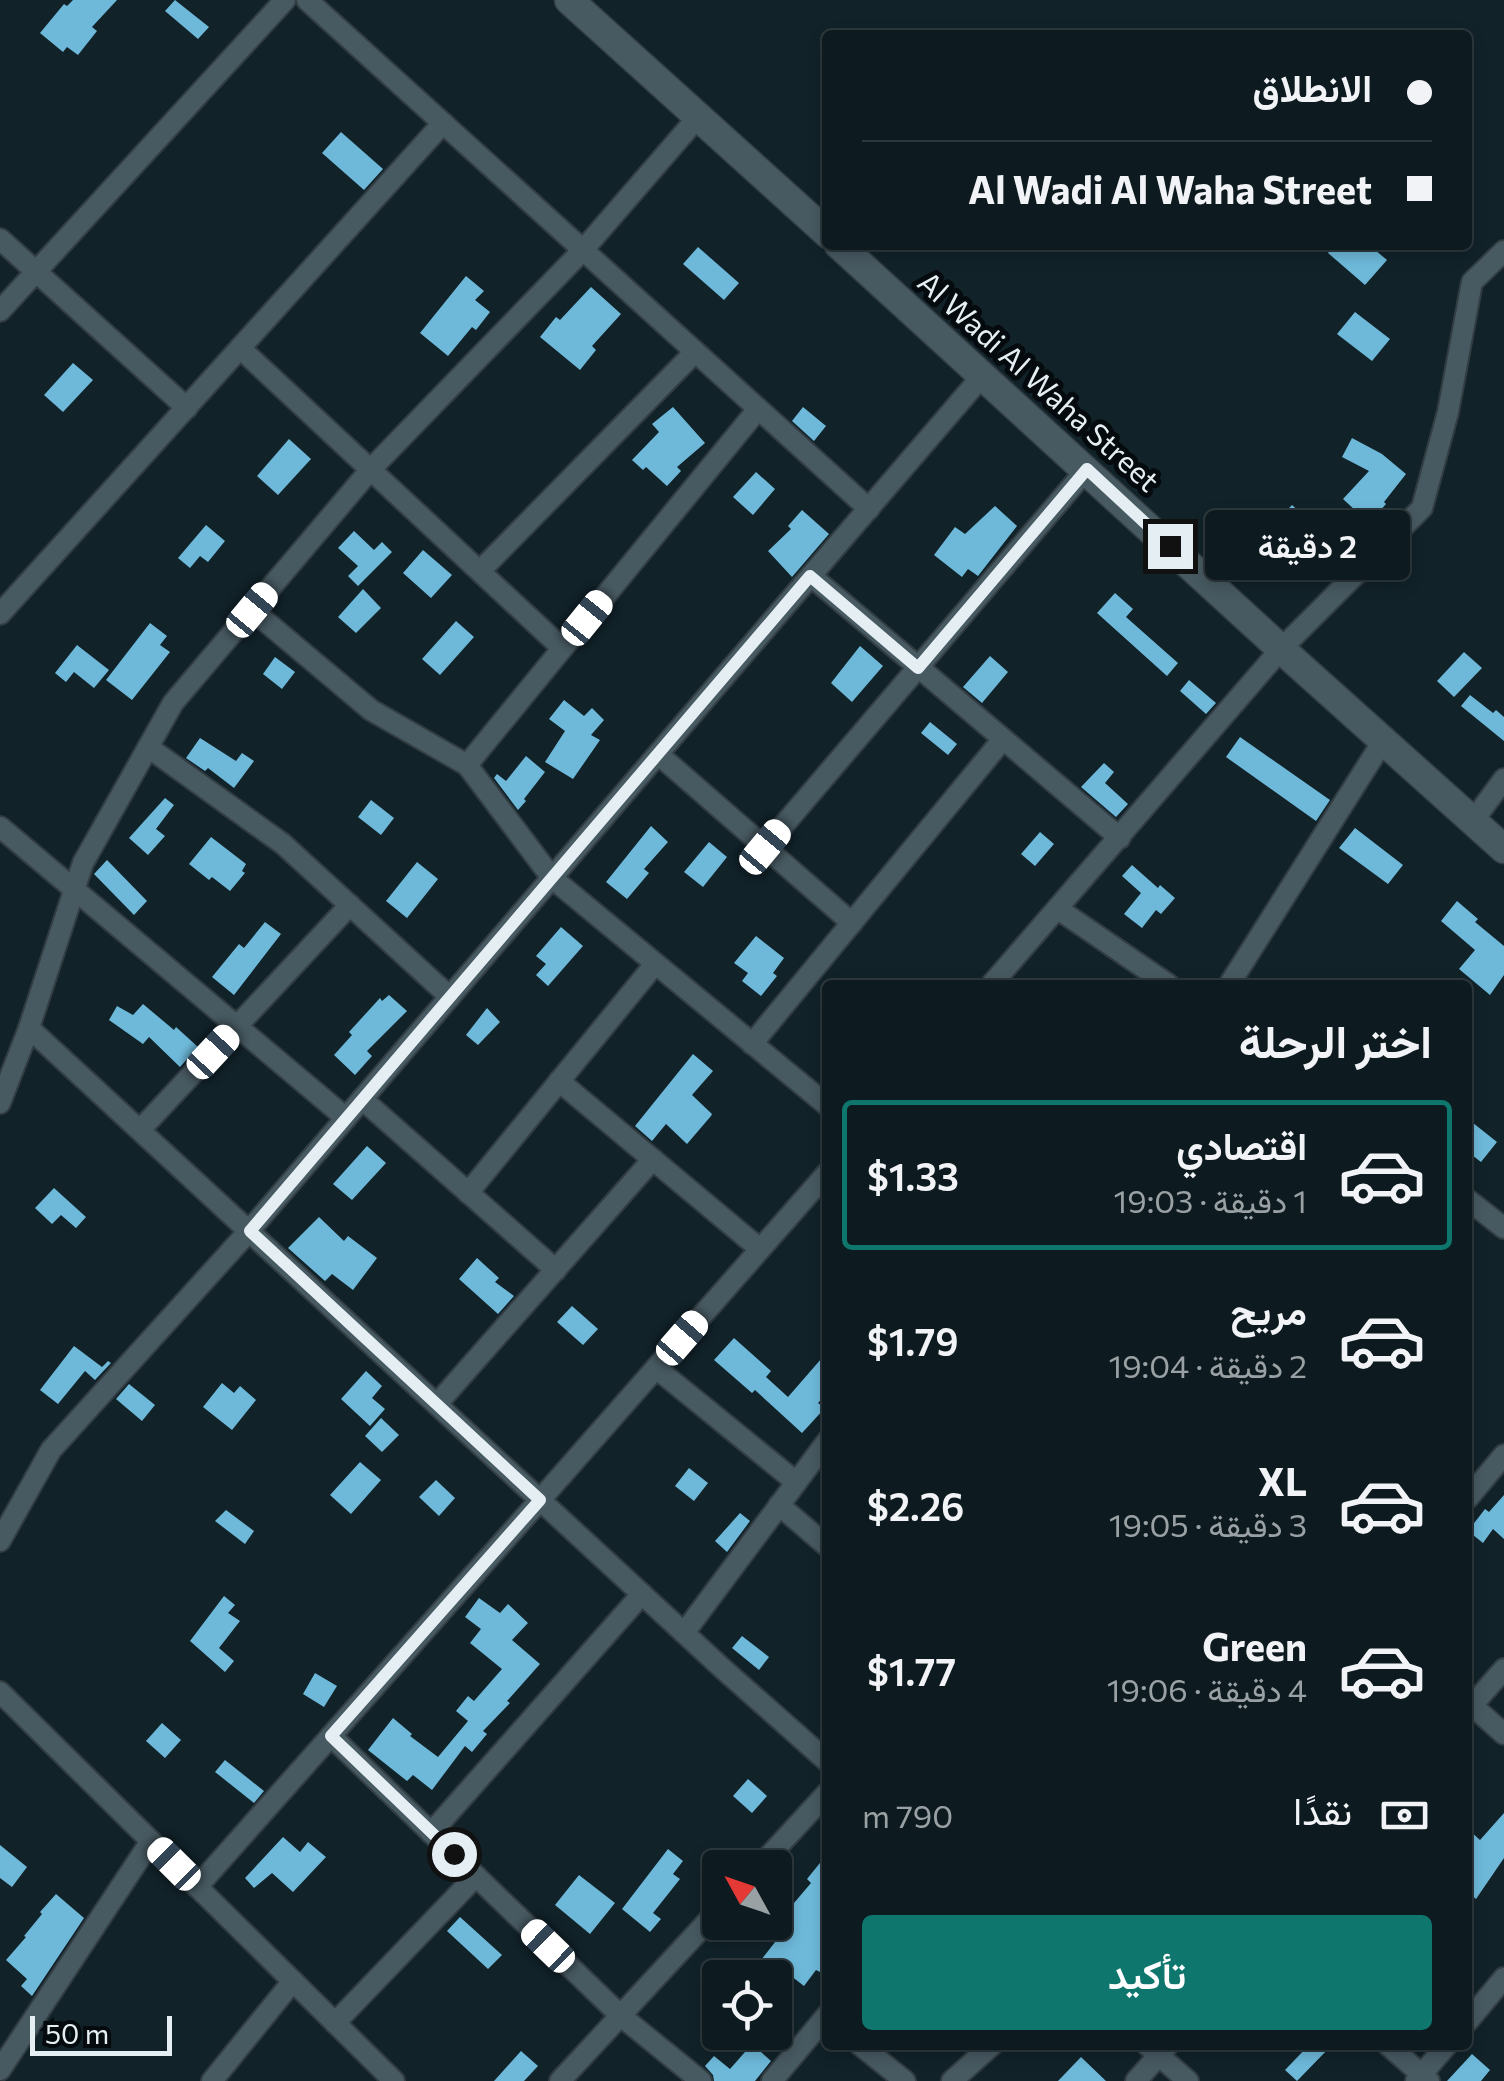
<!DOCTYPE html>
<html lang="ar">
<head>
<meta charset="utf-8">
<style>
	:root { --surface:#0d1a1f; --page:#1b272c; --text:#f1f3f6; --muted:#9aa1a4; --line:#2d383d; --accent:#0f766e }
	body { margin:0; font-family:Commissioner,Vazirmatn,sans-serif; background:var(--page); color:var(--text); direction:rtl; height:100vh; display:flex; flex-direction:column; font-size:38px; white-space:nowrap }
	* { box-sizing:border-box; margin:0 }
	p { font-size:32px; color:var(--muted) }
	.icon { flex:none; width:55px; height:55px; fill:none; stroke:currentColor; stroke-width:2; stroke-linecap:round; stroke-linejoin:round }
	.map { position:relative; flex:1; overflow:hidden; direction:ltr }
	.side { position:absolute; left:822px; top:980px; width:650px; height:1070px; display:flex; flex-direction:column; background:var(--surface); border-radius:10px; box-shadow:0 5px 15px #0003,0 0 0 2px var(--line); direction:rtl }
	.side>* { flex:none }
	.guide { position:absolute; left:822px; top:30px; width:650px; height:220px; border-radius:10px; box-shadow:0 5px 15px #0003,0 0 0 2px var(--line); direction:rtl; display:grid; align-content:center; height:220px; padding:0 40px; background:var(--surface) }
	.needle { width:65px; rotate:310deg }
	.controls { position:absolute; left:702px; top:1850px; display:grid; gap:20px }
	.controls a { display:grid; place-items:center; width:90px; height:90px; border-radius:10px; background:var(--surface); box-shadow:0 5px 15px #0003,0 0 0 2px var(--line); font-size:50px }
	.scale { position:absolute; left:30px; bottom:25px; width:142px; box-sizing:border-box; padding-left:10px; border:5px solid #e4eef3; border-top:0; font-size:28px; line-height:35px; white-space:nowrap; color:#e4eef3; -webkit-text-stroke:8px #040a0d; paint-order:stroke }
	.end { position:absolute; width:45px; height:45px; margin:-22px; border:12px solid #e4eef3; background:#111; box-shadow:0 0 0 5px #111 }
	.from { border-radius:50% }
	.bubble { position:absolute; height:70px; border-radius:10px; background:var(--surface); box-shadow:0 5px 15px #0003,0 0 0 2px var(--line); font-size:32px; font-weight:600; line-height:70px; text-align:center; direction:rtl }
	.car { position:absolute; width:30px; height:60px; margin:-30px -15px; border-radius:12px; box-shadow:0 0 8px 2px #0007; background:linear-gradient(#fff 24%,#345 0 40%,#fff 0 76%,#345 0 86%,#fff 0) }
	.guide b { display:flex; align-items:center; gap:35px; height:95px; font-size:38px }
	.guide b+b { border-top:2px solid var(--line) }
	.guide i { width:25px; height:25px; background:var(--text) }
	ul { padding:0; list-style:none }
	li { display:flex; align-items:center; gap:30px; height:150px; margin:0 20px 15px; padding:0 20px; border:5px solid transparent; border-radius:10px }
	li div { flex:1 }
	li b { display:block; font-size:38px }
	li em { font-style:normal; font-weight:600 }
	li.on { border-color:var(--accent) }
	li>.icon { width:90px; height:90px; stroke-width:1.5 }
	h2 { padding:0 40px; font-size:45px; line-height:120px }
	.pay { display:flex; align-items:center; gap:25px; height:110px; padding:0 40px; font-size:38px }
	.pay p { margin-inline-start:auto }
	.action { display:flex; gap:20px; margin-top:auto; padding:20px 40px }
	.action a { flex:1; height:115px; border-radius:10px; background:var(--accent); color:#fff; font-size:40px; font-weight:600; line-height:115px; text-align:center }
	.map>svg:first-child { display:block }
	.building { fill:#6eb9da }
	.lines { fill:none; stroke-linecap:round; stroke-linejoin:round }
	.minor-casing { stroke:#323d43; stroke-width:24 }
	.secondary-casing { stroke:#323d43; stroke-width:31 }
	.minor { stroke:#475961; stroke-width:20 }
	.secondary { stroke:#475961; stroke-width:28 }
	.route { stroke:#e4eef3; stroke-width:12 }
	.labels { text-anchor:middle; stroke-width:10; stroke-linejoin:round; paint-order:stroke }
	.street-label { font-size:30px; fill:#e4eef3; stroke:#040a0d }
</style>
</head>
<body>
<div class="map">
<svg width="1504" height="2081" viewBox="0 0 1504 2081">
	<rect width="100%" height="100%" fill="#112229"/>
	<!-- building -->
	<g class="building">
		<polygon points="73,0 117,0 92,27 97,31 78,55 67,47 63,52 40,33 64,4 67,6"/>
		<polygon points="175,0 209,27 198,39 165,11"/>
		<polygon points="341,132 383,169 364,190 322,153"/>
		<polygon points="1334,245 1369,245 1387,260 1365,285 1328,253"/>
		<polygon points="698,247 739,283 724,300 683,264"/>
		<polygon points="466,276 484,291 475,300 490,312 476,330 472,327 448,356 420,333"/>
		<polygon points="591,287 621,314 592,346 596,350 580,370 540,337 556,317 560,320"/>
		<polygon points="1355,312 1390,339 1372,361 1337,334"/>
		<polygon points="73,363 93,380 63,412 44,395"/>
		<polygon points="673,407 705,443 677,467 681,471 667,486 646,467 643,470 632,460 659,432 652,424"/>
		<polygon points="803,407 826,426 814,441 792,421"/>
		<polygon points="1352,438 1382,454 1406,474 1384,502 1386,504 1369,523 1343,499 1369,471 1342,457"/>
		<polygon points="289,439 311,459 278,495 257,476"/>
		<polygon points="756,472 775,489 753,515 733,497"/>
		<polygon points="1292,505 1312,523 1287,551 1266,533"/>
		<polygon points="995,506 1017,526 978,576 968,569 962,577 934,555 955,527 965,534"/>
		<polygon points="802,510 829,534 792,577 768,551 791,529 788,526"/>
		<polygon points="206,525 225,541 208,562 200,556 190,568 178,558"/>
		<polygon points="354,531 374,550 382,542 392,552 358,586 348,576 358,566 338,548"/>
		<polygon points="423,550 452,575 431,598 403,573"/>
		<polygon points="363,589 381,608 356,633 338,617"/>
		<polygon points="1115,593 1133,609 1126,617 1178,663 1167,676 1097,613"/>
		<polygon points="456,621 474,637 440,675 422,659"/>
		<polygon points="150,623 167,636 160,645 170,652 132,700 106,680"/>
		<polygon points="77,645 109,670 94,688 74,672 66,682 55,673"/>
		<polygon points="860,646 883,666 852,702 831,683"/>
		<polygon points="1464,652 1482,668 1454,697 1437,681"/>
		<polygon points="990,656 1008,672 982,703 963,687"/>
		<polygon points="275,657 295,672 282,689 263,674"/>
		<polygon points="1189,680 1216,703 1206,714 1180,691"/>
		<polygon points="1470,695 1493,713 1496,710 1504,717 1504,741 1461,706"/>
		<polygon points="564,700 584,716 592,708 604,720 591,735 600,740 573,779 545,762 565,731 549,719"/>
		<polygon points="930,722 957,744 948,755 921,733"/>
		<polygon points="1240,737 1330,800 1316,821 1226,757"/>
		<polygon points="200,738 236,761 242,753 254,761 234,788 208,768 205,771 186,758"/>
		<polygon points="526,756 545,772 524,799 526,801 518,810 494,778 497,774 506,781"/>
		<polygon points="1104,763 1114,772 1105,783 1128,804 1116,817 1081,787"/>
		<polygon points="165,798 174,805 156,829 165,836 148,855 129,838"/>
		<polygon points="371,800 394,818 381,835 358,817"/>
		<polygon points="651,826 668,842 644,869 649,873 627,899 606,882"/>
		<polygon points="1355,828 1403,865 1388,884 1339,848"/>
		<polygon points="1040,832 1054,844 1035,866 1021,854"/>
		<polygon points="211,837 246,864 242,871 245,873 230,891 212,877 209,880 189,864"/>
		<polygon points="709,842 727,857 703,887 684,872"/>
		<polygon points="107,860 147,901 134,915 94,874"/>
		<polygon points="417,862 438,879 407,918 386,901"/>
		<polygon points="1132,865 1158,888 1160,885 1175,898 1161,914 1156,910 1142,928 1124,914 1141,893 1122,876"/>
		<polygon points="1457,901 1478,919 1475,922 1504,946 1504,975 1490,995 1459,969 1475,950 1441,921"/>
		<polygon points="265,922 281,934 234,995 212,977 239,944 244,948"/>
		<polygon points="561,927 583,946 548,986 536,975 546,964 536,956"/>
		<polygon points="756,936 784,958 773,973 777,976 761,996 742,981 748,973 734,963"/>
		<polygon points="389,995 407,1011 367,1051 372,1056 355,1075 334,1055 352,1035 349,1032 380,998 382,1001"/>
		<polygon points="143,1004 174,1030 176,1027 198,1047 180,1067 149,1037 143,1044 109,1020 117,1006 133,1015"/>
		<polygon points="487,1008 500,1022 478,1045 466,1035"/>
		<polygon points="693,1054 713,1071 692,1095 712,1114 711,1116 687,1144 666,1124 652,1141 635,1126"/>
		<polygon points="1468,1119 1497,1142 1481,1162 1468,1152"/>
		<polygon points="367,1146 386,1163 352,1200 333,1184"/>
		<polygon points="54,1188 86,1217 76,1228 61,1215 52,1224 35,1208"/>
		<polygon points="319,1217 344,1241 348,1236 377,1258 353,1290 332,1274 325,1281 288,1248"/>
		<polygon points="477,1258 499,1278 495,1282 514,1296 498,1314 459,1279"/>
		<polygon points="572,1306 598,1329 583,1345 557,1322"/>
		<polygon points="734,1338 771,1371 766,1377 788,1397 828,1351 828,1392 818,1403 825,1408 802,1433 755,1390 752,1393 714,1360"/>
		<polygon points="74,1346 102,1367 108,1361 111,1363 95,1380 85,1371 58,1404 40,1390"/>
		<polygon points="366,1371 382,1386 372,1398 385,1409 370,1426 341,1399"/>
		<polygon points="222,1383 234,1393 240,1386 256,1400 232,1430 203,1407"/>
		<polygon points="129,1384 155,1405 142,1421 116,1399"/>
		<polygon points="381,1418 399,1435 382,1452 365,1436"/>
		<polygon points="360,1462 381,1480 351,1514 330,1495"/>
		<polygon points="689,1468 708,1483 694,1501 675,1486"/>
		<polygon points="436,1480 455,1498 439,1516 419,1497"/>
		<polygon points="1504,1495 1504,1539 1493,1529 1483,1543 1468,1531 1485,1509 1489,1512"/>
		<polygon points="226,1510 254,1531 245,1544 215,1521"/>
		<polygon points="740,1513 750,1521 727,1552 715,1541"/>
		<polygon points="224,1596 235,1605 228,1613 240,1621 219,1648 234,1661 225,1672 190,1641"/>
		<polygon points="479,1598 500,1613 508,1604 528,1623 512,1640 540,1664 507,1701 510,1703 483,1731 487,1734 472,1752 465,1746 432,1790 413,1775 407,1781 368,1750 393,1718 412,1734 410,1736 438,1757 468,1721 456,1711 468,1696 474,1701 502,1669 470,1643 481,1629 465,1617"/>
		<polygon points="742,1636 769,1657 759,1670 732,1648"/>
		<polygon points="315,1673 337,1686 324,1707 303,1694"/>
		<polygon points="162,1723 181,1740 165,1758 146,1741"/>
		<polygon points="225,1760 264,1791 254,1803 215,1772"/>
		<polygon points="748,1779 767,1796 752,1813 733,1796"/>
		<polygon points="1504,1813 1504,1858 1476,1899 1468,1892 1468,1829 1480,1840"/>
		<polygon points="283,1837 300,1852 308,1842 326,1857 293,1892 272,1873 254,1888 245,1878"/>
		<polygon points="0,1845 27,1867 12,1887 0,1878"/>
		<polygon points="668,1849 683,1861 673,1874 680,1879 653,1913 661,1919 650,1932 622,1909"/>
		<polygon points="828,1853 828,1976 816,1970 804,1986 782,1969 776,1978 747,1978 779,1937 771,1930 811,1883 807,1879"/>
		<polygon points="579,1875 615,1903 590,1934 555,1905"/>
		<polygon points="56,1894 84,1918 32,1996 21,1986 27,1979 6,1960 26,1937 24,1936 42,1914 40,1912"/>
		<polygon points="460,1917 502,1955 488,1969 447,1931"/>
		<polygon points="752,2044 771,2061 755,2081 714,2081 713,2075 705,2066 714,2056 730,2069"/>
		<polygon points="1309,2045 1332,2045 1297,2081 1285,2070"/>
		<polygon points="521,2051 538,2066 524,2081 494,2081"/>
		<polygon points="1472,2054 1490,2070 1481,2081 1447,2081"/>
		<polygon points="1081,2057 1106,2081 1058,2081"/>
	</g>
	<g class="lines">
		<!-- minor casing -->
		<g class="minor-casing">
			<g id="minor">
				<polyline points="307,0 869,509"/>
				<polyline points="0,239 187,408"/>
				<polyline points="0,311 285,0"/>
				<polyline points="240,348 562,648"/>
				<polyline points="480,571 695,352"/>
				<polyline points="811,576 1120,838"/>
				<polyline points="252,610 371,710 467,765 552,878 828,1106"/>
				<polyline points="0,614 443,123"/>
				<polyline points="148,747 283,844 450,997"/>
				<polyline points="658,754 852,923"/>
				<polyline points="467,765 758,409"/>
				<polyline points="1473,821 1504,779"/>
				<polyline points="0,827 346,1118"/>
				<polyline points="765,847 1087,469"/>
				<polyline points="1058,909 1169,985"/>
				<polyline points="991,985 1281,649 1422,508 1448,412 1472,282 1504,251"/>
				<polyline points="1229,985 1383,741"/>
				<polyline points="29,1028 722,1668 828,1762"/>
				<polyline points="752,1044 1003,739"/>
				<polyline points="559,1081 760,1249"/>
				<polyline points="362,1099 556,1270"/>
				<polyline points="0,1103 29,1028 83,863 173,703 371,469 583,250 698,117"/>
				<polyline points="140,1130 350,905"/>
				<polyline points="468,1193 655,964"/>
				<polyline points="1468,1200 1504,1228"/>
				<polyline points="656,1368 796,1482"/>
				<polyline points="437,1404 653,1159"/>
				<polyline points="1468,1498 1504,1455"/>
				<polyline points="779,1505 828,1547"/>
				<polyline points="0,1541 51,1450 249,1231 983,375"/>
				<polyline points="684,1633 828,1440"/>
				<polyline points="0,1692 394,2081"/>
				<polyline points="1468,1702 1504,1734"/>
				<polyline points="1468,1710 1504,1669"/>
				<polyline points="331,1736 621,2016 701,2081"/>
				<polyline points="431,1833 642,1594"/>
				<polyline points="758,1868 828,1792"/>
				<polyline points="197,1887 540,1500 828,1172"/>
				<polyline points="1468,2021 1504,1978"/>
				<polyline points="335,2023 476,1876"/>
				<polyline points="860,2045 905,2081"/>
				<polyline points="1147,2045 1188,2081"/>
				<polyline points="1388,2045 1429,2081"/>
				<polyline points="0,2070 151,1841"/>
				<polyline points="212,2081 293,1981"/>
				<polyline points="560,2081 720,1908"/>
				<polyline points="772,2081 828,2014"/>
				<polyline points="952,2081 992,2045"/>
				<polyline points="1136,2081 1168,2045"/>
				<polyline points="1416,2081 1447,2045"/>
			</g>
		</g>
		<!-- secondary casing -->
		<g class="secondary-casing">
			<g id="secondary">
				<polyline points="569,0 828,234"/>
				<polyline points="839,245 1281,649 1504,849"/>
			</g>
		</g>
		<!-- minor -->
		<use href="#minor" class="minor"/>
		<!-- secondary -->
		<use href="#secondary" class="secondary"/>
	</g>
	<g class="lines">
		<!-- route -->
		<polyline class="route" points="454,1854 331,1736 540,1500 250,1231 810,576 918,668 1087,469 1170,546"/>
	</g>
	<g class="labels">
		<!-- street labels -->
		<g class="street-label">
			<text transform="translate(1038 382) rotate(42)" y="10">Al Wadi Al Waha Street</text>
		</g>
	</g>
</svg>
<div class="controls">
<a><svg class="needle" viewBox="-14 -14 28 28"><path d="M0-13l5 13h-10z" fill="#e53935"/><path d="M0 13l5-13h-10z" fill="#9aa1a4"/></svg></a>
<a><svg class="icon" aria-label="locate" viewBox="0 0 24 24"><circle cx="12" cy="12" r="6"/><path d="M12 2v4M12 18v4M2 12h4M18 12h4"/></svg></a>
</div>
<div class="scale">50 m</div>
<i class="end from" style="left:454px;top:1854px"></i>
<i class="end" style="left:1170px;top:546px"></i>
<div class="bubble" style="left:1205px;top:510px;width:205px">2 دقيقة</div>
<i class="car" style="left:252px;top:610px;rotate:40deg"></i>
<i class="car" style="left:587px;top:618px;rotate:39deg"></i>
<i class="car" style="left:765px;top:847px;rotate:40deg"></i>
<i class="car" style="left:213px;top:1052px;rotate:43deg"></i>
<i class="car" style="left:682px;top:1338px;rotate:41deg"></i>
<i class="car" style="left:174px;top:1864px;rotate:315deg"></i>
<i class="car" style="left:548px;top:1946px;rotate:314deg"></i>
<div class="guide">
<b><i class="from"></i>الانطلاق</b>
<b><i></i>Al Wadi Al Waha Street</b>
</div>
<section class="side">
<h2>اختر الرحلة</h2>
<ul>
<li class="on"><svg class="icon" aria-label="car" viewBox="0 0 24 24"><path d="M5 17H2v-5l4-1 3-4h7l3 4 3 1v5h-3M9 17h6M6 11h13"/><circle cx="7" cy="17" r="2"/><circle cx="17" cy="17" r="2"/></svg><div><b>اقتصادي</b><p>1 دقيقة · 19:03</p></div><em>$1.33</em></li>
<li><svg class="icon" aria-label="car" viewBox="0 0 24 24"><path d="M5 17H2v-5l4-1 3-4h7l3 4 3 1v5h-3M9 17h6M6 11h13"/><circle cx="7" cy="17" r="2"/><circle cx="17" cy="17" r="2"/></svg><div><b>مريح</b><p>2 دقيقة · 19:04</p></div><em>$1.79</em></li>
<li><svg class="icon" aria-label="car" viewBox="0 0 24 24"><path d="M5 17H2v-5l4-1 3-4h7l3 4 3 1v5h-3M9 17h6M6 11h13"/><circle cx="7" cy="17" r="2"/><circle cx="17" cy="17" r="2"/></svg><div><b>XL</b><p>3 دقيقة · 19:05</p></div><em>$2.26</em></li>
<li><svg class="icon" aria-label="car" viewBox="0 0 24 24"><path d="M5 17H2v-5l4-1 3-4h7l3 4 3 1v5h-3M9 17h6M6 11h13"/><circle cx="7" cy="17" r="2"/><circle cx="17" cy="17" r="2"/></svg><div><b>Green</b><p>4 دقيقة · 19:06</p></div><em>$1.77</em></li>
</ul>
<div class="pay"><svg class="icon" aria-label="cash" viewBox="0 0 24 24"><path d="M3 7h18v10H3z"/><circle cx="12" cy="12" r="2"/></svg>نقدًا<p>790 m</p></div>
<div class="action"><a>تأكيد</a></div>
</section>
</div>
</body>
</html>
